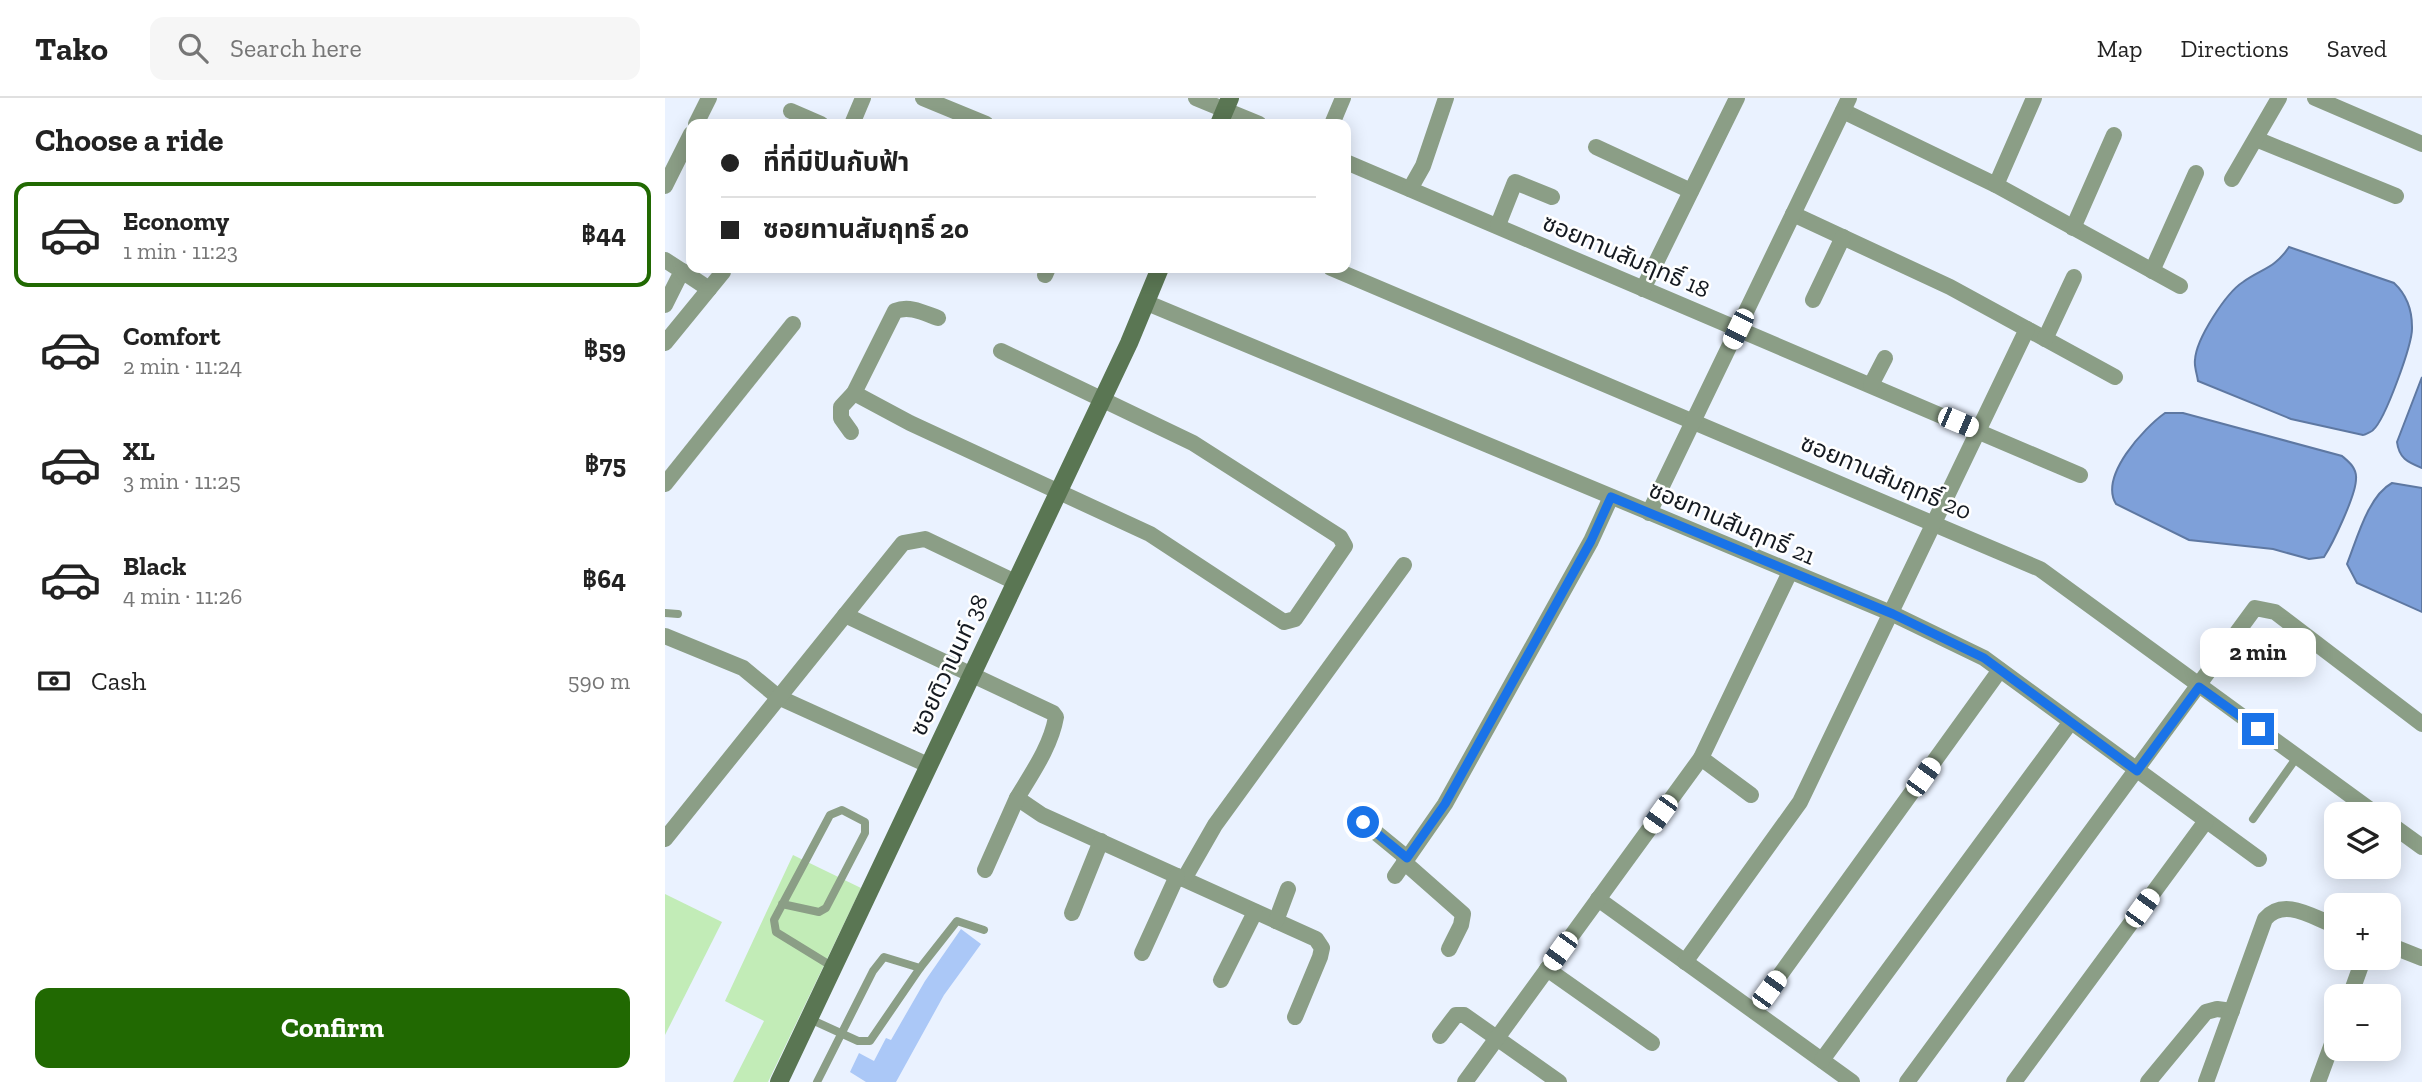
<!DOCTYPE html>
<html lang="en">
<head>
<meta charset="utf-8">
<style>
	:root { --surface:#fff; --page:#f6f6f6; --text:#222; --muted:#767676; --line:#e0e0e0; --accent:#216902 }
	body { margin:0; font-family:"Zilla Slab","Noto Sans Thai",serif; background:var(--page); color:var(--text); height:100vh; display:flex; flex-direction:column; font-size:26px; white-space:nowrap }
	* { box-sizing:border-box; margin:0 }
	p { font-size:23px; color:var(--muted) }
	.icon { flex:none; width:38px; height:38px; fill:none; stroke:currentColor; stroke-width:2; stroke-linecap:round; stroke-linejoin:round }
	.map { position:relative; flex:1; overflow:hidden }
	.sheet { display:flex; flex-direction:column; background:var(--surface); width:665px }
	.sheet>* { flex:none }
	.hud { position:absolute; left:21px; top:21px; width:665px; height:154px; border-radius:14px; box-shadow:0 4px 18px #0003; display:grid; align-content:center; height:154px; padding:0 35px; background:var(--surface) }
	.tools { position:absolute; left:1659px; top:704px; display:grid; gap:14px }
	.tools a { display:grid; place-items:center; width:77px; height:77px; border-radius:14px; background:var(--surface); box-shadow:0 4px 18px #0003; font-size:35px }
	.end { position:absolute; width:32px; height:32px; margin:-16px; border:9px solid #1a73e8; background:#fff; box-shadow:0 0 0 4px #fff }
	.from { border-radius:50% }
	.bubble { position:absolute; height:49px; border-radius:14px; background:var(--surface); box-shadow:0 4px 18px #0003; font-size:23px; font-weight:700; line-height:49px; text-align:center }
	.car { position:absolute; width:21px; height:42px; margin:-21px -10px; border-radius:9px; box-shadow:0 0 5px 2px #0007; background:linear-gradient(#fff 24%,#345 0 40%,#fff 0 76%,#345 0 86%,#fff 0) }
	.hud b { display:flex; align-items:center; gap:24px; height:66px; font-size:26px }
	.hud b+b { border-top:2px solid var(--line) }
	.hud i { width:18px; height:18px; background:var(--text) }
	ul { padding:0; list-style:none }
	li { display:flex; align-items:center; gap:21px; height:105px; margin:0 14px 10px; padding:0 21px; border:4px solid transparent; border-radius:14px }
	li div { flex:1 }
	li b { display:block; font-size:26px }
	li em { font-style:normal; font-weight:700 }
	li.selected { border-color:var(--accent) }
	li>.icon { width:63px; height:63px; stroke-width:1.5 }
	h2 { padding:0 35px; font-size:32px; line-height:84px }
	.pay { display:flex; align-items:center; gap:18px; height:77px; padding:0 35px; font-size:26px }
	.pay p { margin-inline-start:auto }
	.primary-button { display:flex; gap:14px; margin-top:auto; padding:14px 35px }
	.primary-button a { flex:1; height:80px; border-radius:14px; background:var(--accent); color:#fff; font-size:28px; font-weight:700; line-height:80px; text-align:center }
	header { display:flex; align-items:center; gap:42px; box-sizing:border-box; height:98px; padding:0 35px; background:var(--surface); border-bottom:2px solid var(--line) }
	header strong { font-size:33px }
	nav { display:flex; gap:38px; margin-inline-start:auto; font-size:24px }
	.search { width:490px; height:63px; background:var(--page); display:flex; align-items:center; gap:18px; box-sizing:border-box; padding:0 24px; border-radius:14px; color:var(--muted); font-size:26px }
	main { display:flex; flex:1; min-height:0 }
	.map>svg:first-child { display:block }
	.green { fill:#c2ecb7 }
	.water { fill:#7ea0d9; stroke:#5e78a2; stroke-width:2 }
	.building { fill:#abc8f7 }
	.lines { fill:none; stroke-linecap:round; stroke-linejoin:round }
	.lane { stroke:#8b9e86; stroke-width:8 }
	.street { stroke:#8b9e86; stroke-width:16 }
	.secondary { stroke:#5a7653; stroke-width:18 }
	.route { stroke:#1a73e8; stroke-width:9 }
	.labels { text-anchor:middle; stroke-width:5; stroke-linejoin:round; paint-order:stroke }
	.street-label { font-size:24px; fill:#151a21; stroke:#fff }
</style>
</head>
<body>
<header>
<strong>Tako</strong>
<div class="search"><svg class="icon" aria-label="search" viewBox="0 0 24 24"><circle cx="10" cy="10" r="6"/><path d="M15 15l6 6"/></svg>Search here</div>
<nav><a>Map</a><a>Directions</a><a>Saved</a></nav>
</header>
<main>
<section class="sheet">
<h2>Choose a ride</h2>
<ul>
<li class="selected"><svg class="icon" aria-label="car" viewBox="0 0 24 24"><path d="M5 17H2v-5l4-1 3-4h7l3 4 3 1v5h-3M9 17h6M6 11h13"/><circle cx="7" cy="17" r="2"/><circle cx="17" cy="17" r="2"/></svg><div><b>Economy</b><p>1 min · 11:23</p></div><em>฿44</em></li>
<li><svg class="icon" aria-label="car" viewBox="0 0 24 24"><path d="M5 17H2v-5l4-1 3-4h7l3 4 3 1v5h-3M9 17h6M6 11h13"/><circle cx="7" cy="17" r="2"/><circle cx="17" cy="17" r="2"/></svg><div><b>Comfort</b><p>2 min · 11:24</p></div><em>฿59</em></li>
<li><svg class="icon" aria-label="car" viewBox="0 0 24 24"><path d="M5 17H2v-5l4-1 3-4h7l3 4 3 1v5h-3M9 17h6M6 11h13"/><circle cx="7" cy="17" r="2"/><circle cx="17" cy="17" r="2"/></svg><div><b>XL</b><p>3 min · 11:25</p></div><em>฿75</em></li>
<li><svg class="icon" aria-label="car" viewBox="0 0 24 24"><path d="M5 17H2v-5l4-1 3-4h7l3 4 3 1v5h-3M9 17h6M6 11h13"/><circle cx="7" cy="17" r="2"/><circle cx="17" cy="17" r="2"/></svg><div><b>Black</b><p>4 min · 11:26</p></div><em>฿64</em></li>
</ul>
<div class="pay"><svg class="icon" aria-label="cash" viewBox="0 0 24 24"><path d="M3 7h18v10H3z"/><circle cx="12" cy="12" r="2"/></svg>Cash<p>590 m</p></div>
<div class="primary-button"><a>Confirm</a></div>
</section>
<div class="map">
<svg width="1757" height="984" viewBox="0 0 1757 984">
	<rect width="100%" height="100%" fill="#eaf2ff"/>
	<!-- green -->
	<g class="green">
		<polygon points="128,757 196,790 103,984 68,984 99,923 60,903"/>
		<polygon points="0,796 57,824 0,937"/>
	</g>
	<!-- water -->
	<g class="water">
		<path d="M1624 149 1729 185C1742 197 1747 211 1747 229 1748 245 1720 322 1708 332 1708 333 1699 337 1698 337L1626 321 1533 283C1532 276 1529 268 1530 262 1531 241 1561 195 1578 184 1598 170 1609 171 1624 149Z"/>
		<path d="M1757 279V370C1742 364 1734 360 1732 344Z"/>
		<path d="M1500 315H1518L1677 358C1684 364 1692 370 1691 381 1691 397 1668 445 1659 459L1644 461 1608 451 1524 442 1451 406C1434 378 1479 330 1500 315Z"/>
		<path d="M1727 385 1757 390V514L1692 485 1682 466C1692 441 1703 398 1727 385Z"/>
	</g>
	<!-- building -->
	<polygon class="building" points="296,831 316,846 279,897 231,984 201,984 185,974 194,955 209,963 221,940 226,942 260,883"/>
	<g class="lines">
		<!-- lane -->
		<g class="lane">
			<polyline points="0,515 13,516"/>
			<polyline points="1588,721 1632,659"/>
			<polyline points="117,806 154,814 161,810 200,735 200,724 177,712 165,717 109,822 111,834 168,869"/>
			<polyline points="145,921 193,943 205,943 255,870"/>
			<polyline points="152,984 208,873 219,859 255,870 292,823 319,832"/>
		</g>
		<!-- street -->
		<g class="street">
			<polyline points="258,0 321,26"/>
			<polyline points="531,0 594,26"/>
			<polyline points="1650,0 1757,46"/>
			<polyline points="126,13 156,26"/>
			<polyline points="1178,13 1331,87 1515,188"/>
			<polyline points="31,26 44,0"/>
			<polyline points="187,26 198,0"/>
			<polyline points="667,26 678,0"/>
			<polyline points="1591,41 1731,98"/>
			<polyline points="931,49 1026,93"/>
			<polyline points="681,64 1415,377"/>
			<polyline points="1567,81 1614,0"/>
			<polyline points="1331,87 1369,0"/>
			<polyline points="0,88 26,36"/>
			<polyline points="745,91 758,68 781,0"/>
			<polyline points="1128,116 1285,189 1450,279"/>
			<polyline points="833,127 850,84 887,99"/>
			<polyline points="1408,130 1449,37"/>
			<polyline points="0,162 17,173 0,207"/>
			<polyline points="666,170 1375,471 1711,716"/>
			<polyline points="17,173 44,191"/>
			<polyline points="1487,173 1531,75"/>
			<polyline points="380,177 383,170"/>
			<polyline points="978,191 1072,0"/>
			<polyline points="1148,202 1178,139"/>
			<polyline points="480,204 1228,516 1319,560 1594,761"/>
			<polyline points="1380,241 1409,179"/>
			<polyline points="0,245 58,174"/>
			<polyline points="1206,287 1220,260"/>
			<polyline points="189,295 245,325 485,436 619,524 630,521 680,448 675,439 528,345 336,253"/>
			<path d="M186 334 176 320V309L189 295 230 213C245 207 259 215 273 220"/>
			<polyline points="0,386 128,226"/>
			<polyline points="984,415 1184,0"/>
			<path d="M180 517 388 615 391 619C386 648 367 675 352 700L377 717 651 841 657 850 655 859 630 919"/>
			<polyline points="0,538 78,570 113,599 263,667"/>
			<polyline points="1036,660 1086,697"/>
			<polyline points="698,724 742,760"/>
			<polyline points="1724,725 1757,749"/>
			<polyline points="0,741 238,445 260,441 350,484"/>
			<polyline points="739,764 798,816 796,827 784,851"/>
			<polyline points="320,772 352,700"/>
			<polyline points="730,778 780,706 926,443 946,399"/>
			<polyline points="519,781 550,727 739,467"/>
			<polyline points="933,801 1187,984"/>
			<polyline points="407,815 436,743"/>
			<polyline points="611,823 623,791"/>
			<polyline points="1724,847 1757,860"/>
			<polyline points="477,855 512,778"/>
			<polyline points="1020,864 1135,704 1362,231"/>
			<polyline points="882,871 987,945"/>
			<polyline points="556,882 590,814"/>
			<polyline points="1685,898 1699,859"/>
			<polyline points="1089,913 1335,572"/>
			<polyline points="775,938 791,917 799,917 894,984"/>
			<polyline points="1157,962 1405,625"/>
			<polyline points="800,984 1036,660 1125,474"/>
			<polyline points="1242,984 1590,510 1610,514 1757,626"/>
			<polyline points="1349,984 1541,723"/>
			<polyline points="1483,984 1541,914 1552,911 1567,913"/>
			<path d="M1541 984 1600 821C1619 799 1647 819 1671 828"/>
			<polyline points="1653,984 1671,935"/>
		</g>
		<!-- secondary -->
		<g class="secondary">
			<polyline points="554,26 565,0"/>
			<polyline points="114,984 464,245 495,170"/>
		</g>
	</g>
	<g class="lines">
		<!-- route -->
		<polyline class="route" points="698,724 742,760 780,706 926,443 946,399 1228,516 1319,560 1472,673 1534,589 1593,631"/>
	</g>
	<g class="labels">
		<!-- street labels -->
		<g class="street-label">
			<text transform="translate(961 158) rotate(23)" y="8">ซอยทานสัมฤทธิ์ 18</text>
			<text transform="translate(1221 379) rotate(23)" y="8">ซอยทานสัมฤทธิ์ 20</text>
			<text transform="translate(1067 425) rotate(23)" y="8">ซอยทานสัมฤทธิ์ 21</text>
			<text transform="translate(284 567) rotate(-65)" y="8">ซอยติวานนท์ 38</text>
		</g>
	</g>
</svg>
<div class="tools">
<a><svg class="icon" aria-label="layers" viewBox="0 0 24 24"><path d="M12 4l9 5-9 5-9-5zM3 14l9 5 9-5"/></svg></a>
<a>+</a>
<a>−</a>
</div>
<i class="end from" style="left:698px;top:724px"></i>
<i class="end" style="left:1593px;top:631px"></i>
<div class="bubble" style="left:1535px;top:530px;width:116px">2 min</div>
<i class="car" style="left:1073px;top:231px;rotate:206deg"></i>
<i class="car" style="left:1293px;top:324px;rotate:113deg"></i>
<i class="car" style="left:1258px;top:679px;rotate:36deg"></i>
<i class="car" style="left:995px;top:716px;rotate:216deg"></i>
<i class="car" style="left:1477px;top:810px;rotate:36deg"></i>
<i class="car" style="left:895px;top:853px;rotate:216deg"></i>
<i class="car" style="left:1104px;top:892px;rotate:36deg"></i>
<div class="hud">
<b><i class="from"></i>ที่ที่มีปันกับฟ้า</b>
<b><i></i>ซอยทานสัมฤทธิ์ 20</b>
</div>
</div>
</main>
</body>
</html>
